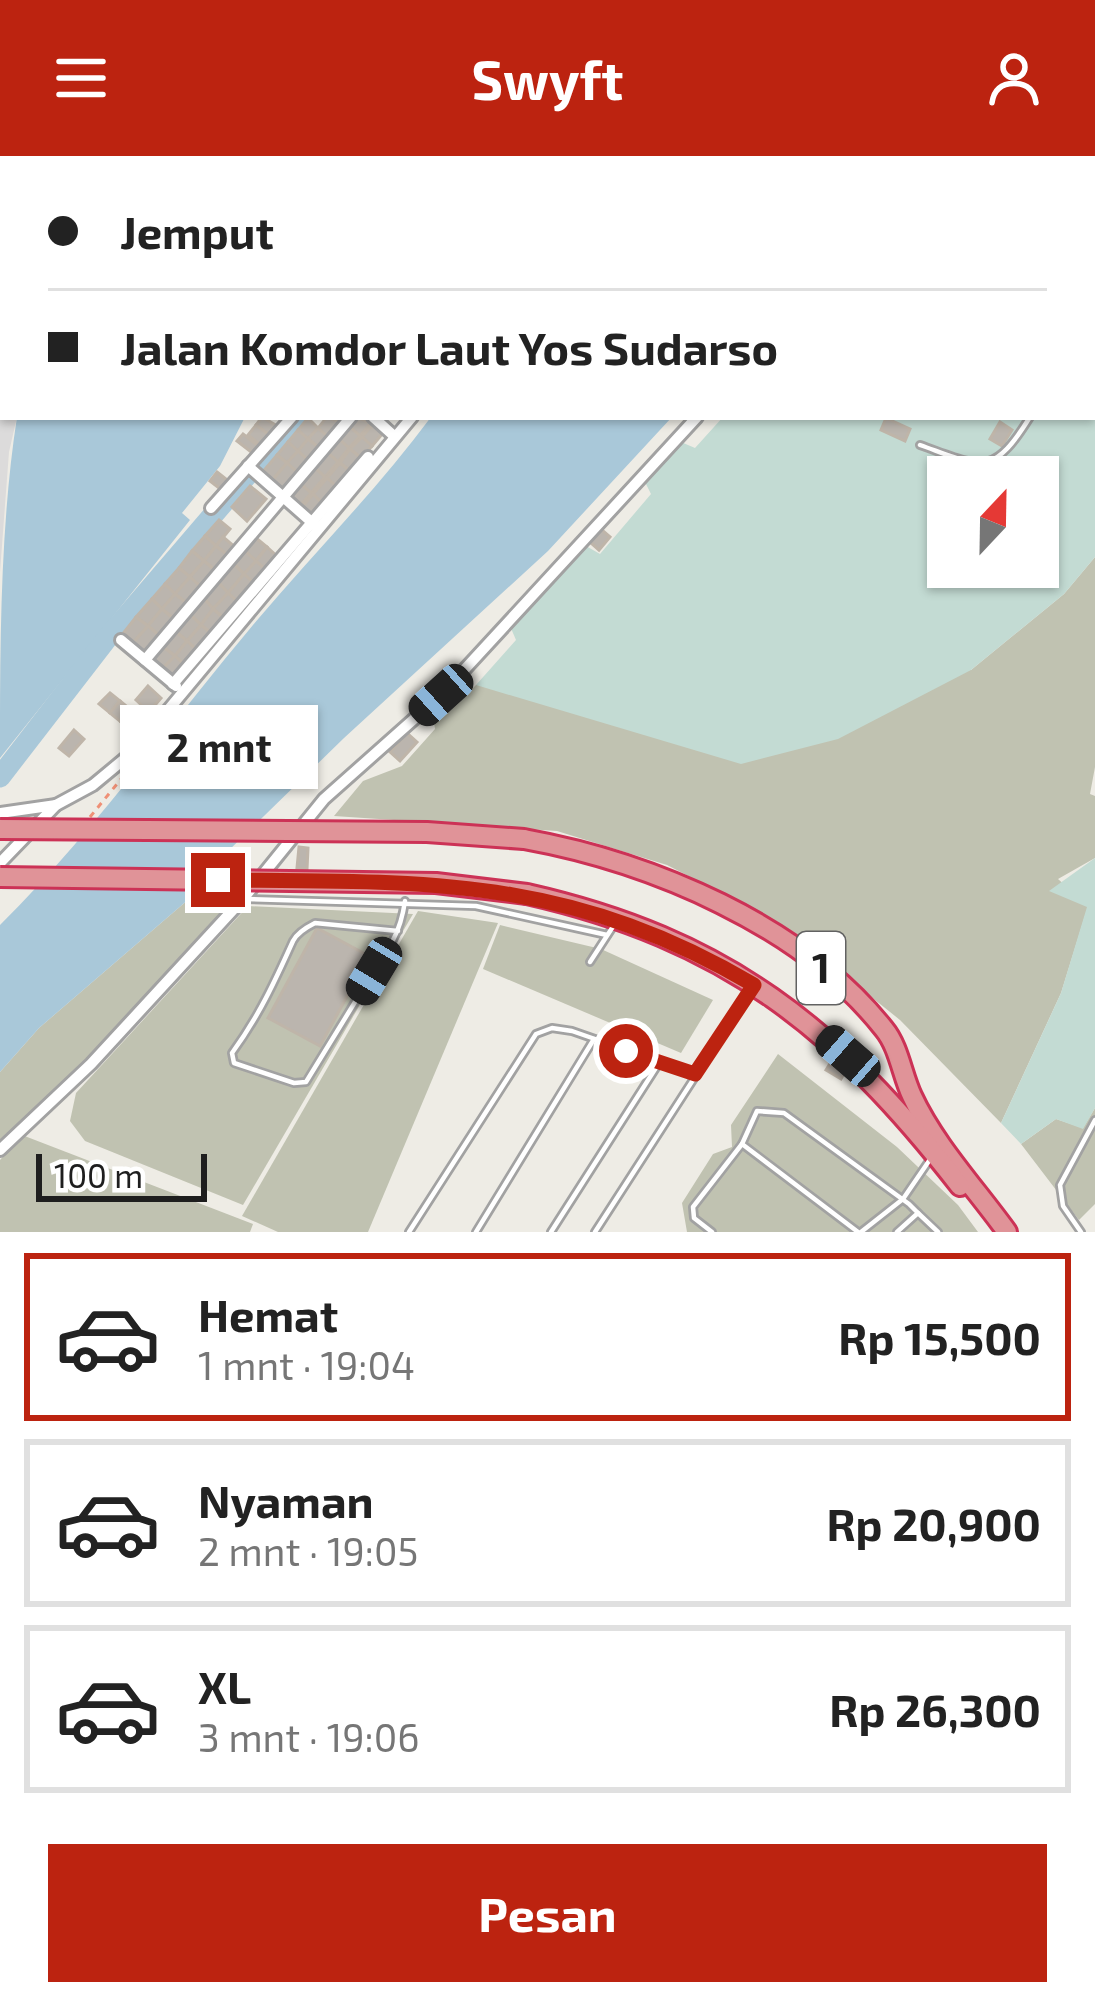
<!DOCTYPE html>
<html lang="id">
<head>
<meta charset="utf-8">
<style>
	:root { --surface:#fff; --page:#f6f6f6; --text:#222; --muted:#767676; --line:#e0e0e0; --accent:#bc2310 }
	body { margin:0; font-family:"Exo 2",sans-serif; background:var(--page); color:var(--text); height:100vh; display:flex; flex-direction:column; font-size:45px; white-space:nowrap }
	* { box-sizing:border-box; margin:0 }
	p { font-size:39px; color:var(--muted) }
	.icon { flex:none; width:66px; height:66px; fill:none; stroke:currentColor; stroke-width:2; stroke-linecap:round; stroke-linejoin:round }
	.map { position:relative; height:1076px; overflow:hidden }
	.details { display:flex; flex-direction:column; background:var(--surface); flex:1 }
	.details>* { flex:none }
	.top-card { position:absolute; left:0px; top:0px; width:1095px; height:264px; box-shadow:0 3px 9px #0004; display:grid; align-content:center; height:264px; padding:0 48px; background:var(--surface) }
	.needle { width:78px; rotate:22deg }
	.buttons { position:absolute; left:927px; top:300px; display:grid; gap:24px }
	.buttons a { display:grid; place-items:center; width:132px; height:132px; border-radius:0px; background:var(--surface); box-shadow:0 3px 9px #0004; font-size:60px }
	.scale { position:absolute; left:36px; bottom:30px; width:171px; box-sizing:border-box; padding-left:12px; border:6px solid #1e1e1e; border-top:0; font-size:33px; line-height:42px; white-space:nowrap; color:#1e1e1e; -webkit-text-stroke:9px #fff; paint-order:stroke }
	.end { position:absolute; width:54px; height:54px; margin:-27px; border:15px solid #bc2310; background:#fff; box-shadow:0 0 0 6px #fff }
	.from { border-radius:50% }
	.bubble { position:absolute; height:84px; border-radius:0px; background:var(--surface); box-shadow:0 3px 9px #0004; font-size:39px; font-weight:700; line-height:84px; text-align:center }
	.car { position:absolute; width:36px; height:72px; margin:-36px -18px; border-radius:15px; box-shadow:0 0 9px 3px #0007; background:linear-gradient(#222 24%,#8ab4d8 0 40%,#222 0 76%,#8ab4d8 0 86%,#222 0) }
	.top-card b { display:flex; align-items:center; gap:42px; height:114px; font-size:45px }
	.top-card b+b { border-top:3px solid var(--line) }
	.top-card i { width:30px; height:30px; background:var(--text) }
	ul { padding:21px 0 0; list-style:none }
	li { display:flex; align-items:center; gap:36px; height:168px; margin:0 24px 18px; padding:0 24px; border:6px solid var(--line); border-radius:0px }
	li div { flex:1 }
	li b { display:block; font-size:45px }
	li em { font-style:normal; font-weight:700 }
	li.active { border-color:var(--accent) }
	li>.icon { width:108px; height:108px; stroke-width:1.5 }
	.action { display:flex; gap:24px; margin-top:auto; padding:24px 48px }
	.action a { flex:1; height:138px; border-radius:0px; background:var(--accent); color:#fff; font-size:48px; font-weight:700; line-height:138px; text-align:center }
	header { display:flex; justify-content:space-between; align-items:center; height:156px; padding:0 48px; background:var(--accent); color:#fff; font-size:54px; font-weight:700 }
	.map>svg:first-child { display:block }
	.residential { fill:#dcdbdb }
	.construction { fill:#c0c2b1 }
	.wetland { fill:#c3dbd3; fill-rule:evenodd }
	.water { fill:#a9c8d9 }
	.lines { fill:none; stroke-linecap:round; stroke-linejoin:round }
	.river { stroke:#a9c8d9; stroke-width:21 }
	.building { fill:#bbb5ae; stroke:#bfb5a9; stroke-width:3 }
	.lane-casing { stroke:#a2a2a2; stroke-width:10 }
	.street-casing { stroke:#a2a2a2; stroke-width:16 }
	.highway-casing { stroke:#cc3256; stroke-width:24 }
	.path { stroke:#ef9076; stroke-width:3; stroke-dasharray:6 6; stroke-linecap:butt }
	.lane { stroke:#fff; stroke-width:4.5 }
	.street { stroke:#fff; stroke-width:10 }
	.highway { stroke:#e09398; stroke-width:18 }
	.highway-bridge-casing { stroke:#cc3256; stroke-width:24; stroke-linecap:butt }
	.highway-bridge { stroke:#e09398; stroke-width:18 }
	.route { stroke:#bc2310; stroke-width:15 }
	.labels { text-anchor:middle; stroke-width:10; stroke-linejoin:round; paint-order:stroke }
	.shield { fill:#fff; stroke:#626262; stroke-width:3 }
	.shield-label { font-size:42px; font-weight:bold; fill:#1e1e1e }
</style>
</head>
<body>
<header><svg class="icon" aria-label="menu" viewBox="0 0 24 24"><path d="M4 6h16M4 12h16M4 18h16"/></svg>Swyft<svg class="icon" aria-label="person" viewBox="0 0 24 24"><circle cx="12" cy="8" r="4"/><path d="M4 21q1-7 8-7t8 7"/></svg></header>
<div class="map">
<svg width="1095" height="1076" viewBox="0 0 1095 1076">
	<rect width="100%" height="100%" fill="#eeece5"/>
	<!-- residential -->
	<polygon class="residential" points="0,0 37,0 3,3 3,261 17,261 9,296 0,416"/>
	<!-- construction -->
	<g class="construction">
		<polygon points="1095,401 1095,611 1090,638 1095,640 1095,702 1058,723 1088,750 1061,837 1001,967 900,864 778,766 667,709 557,675 334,660 363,625 402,610 435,573 433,560 459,529 469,536 476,529 971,514 1064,438"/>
		<polygon points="246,735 87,904 0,987 0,916 39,872 197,736"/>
		<polygon points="248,750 413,758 243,1049 85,985 70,965 76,937"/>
		<polygon points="418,755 498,767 368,1076 278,1076 242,1060"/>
		<polygon points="500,769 601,793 713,844 681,897 483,813"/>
		<polygon points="778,898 897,991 958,1049 978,1076 687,1076 682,1047 713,998 732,991 731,969"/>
		<polygon points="1095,952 1095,1048 1079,1064 1021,988 1056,963 1083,972"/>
		<polygon points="22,979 253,1068 250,1076 0,1076 0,1004"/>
	</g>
	<!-- wetland -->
	<g class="wetland">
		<path d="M963 0H1095V401L1064 438 971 514 838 583 741 608 476 529 516 484 510 470 586 390 600 398 651 338 645 326 681 286 695 292 723 261H1092V3ZM948 321H1038V411H948Z"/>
		<polygon points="1095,702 1095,952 1083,973 1056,963 1021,988 1001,967 1061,837 1087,751 1049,735"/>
	</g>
	<!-- water -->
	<g class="water">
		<polygon points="37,0 505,0 36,3"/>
		<polygon points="663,0 916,0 661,3"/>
		<path d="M17 261H245L220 310 182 357 190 364 0 602C0 490 0 371 17 261Z"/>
		<path d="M431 261H672L548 395 344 582 222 701 197 736 39 872 0 916V769C93 677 169 569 253 469 312 399 376 335 431 261Z"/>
	</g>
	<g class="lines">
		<!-- river -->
		<g class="river">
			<polyline points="554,3 557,0"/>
			<polyline points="0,621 105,485 297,261"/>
		</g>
	</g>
	<!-- building -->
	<g class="building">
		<polygon points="262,261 279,271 272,281 256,269"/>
		<polygon points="327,261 340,266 328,281 318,272"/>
		<polygon points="357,261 371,267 360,280 349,270"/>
		<polygon points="308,262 318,272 308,283 298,274"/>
		<polygon points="886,262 910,273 905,285 881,274"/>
		<polygon points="1000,266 1012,274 1002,290 990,283"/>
		<polygon points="256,269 272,281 263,291 248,279"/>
		<polygon points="372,269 383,277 372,290 362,281"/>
		<polygon points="349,270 360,280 349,292 339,283"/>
		<polygon points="318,272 328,281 318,291 308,283"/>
		<polygon points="298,274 308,283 298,295 288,286"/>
		<polygon points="243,278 261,292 255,299 237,285"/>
		<polygon points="362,281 372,290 361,302 350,293"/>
		<polygon points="308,283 318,291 308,304 298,295"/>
		<polygon points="339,283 349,292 338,306 328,297"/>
		<polygon points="288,286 298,295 287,307 277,299"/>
		<polygon points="350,293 361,302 350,315 340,307"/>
		<polygon points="298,295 308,304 297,316 287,307"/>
		<polygon points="328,297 338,306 325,321 315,312"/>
		<polygon points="277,299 287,307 270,327 261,318"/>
		<polygon points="287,307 297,316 281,336 270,327"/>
		<polygon points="340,307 350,315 337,331 327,322"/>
		<polygon points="315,312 325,321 311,337 301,328"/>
		<polygon points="217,316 231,327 224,336 210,325"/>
		<polygon points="327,322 337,331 323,348 313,338"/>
		<polygon points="301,328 311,337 300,350 290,341"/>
		<polygon points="250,330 266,343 247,365 232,351"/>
		<polygon points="313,338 323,348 312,361 302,351"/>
		<polygon points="219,364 230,373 216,390 205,380"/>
		<polygon points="601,373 610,381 599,394 590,386"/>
		<polygon points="205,380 216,390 204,405 192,395"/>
		<polygon points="223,381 235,391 229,400 216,390"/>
		<polygon points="256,382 267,391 256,405 245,395"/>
		<polygon points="216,390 229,400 216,415 204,405"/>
		<polygon points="267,391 278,401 266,414 256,405"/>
		<polygon points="192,395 204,405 190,421 179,412"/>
		<polygon points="245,395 256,405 244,418 234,408"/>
		<polygon points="204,405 216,415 201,431 190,421"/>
		<polygon points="256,405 266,414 255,428 244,418"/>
		<polygon points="234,408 244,418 228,437 218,426"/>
		<polygon points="179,412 190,421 175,438 165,428"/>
		<polygon points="244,418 255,428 239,447 228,437"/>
		<polygon points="190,421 201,431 188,448 175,438"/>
		<polygon points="218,426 228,437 213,453 204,442"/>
		<polygon points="165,428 175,438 162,453 152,443"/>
		<polygon points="228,437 239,447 225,463 213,453"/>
		<polygon points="175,438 188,448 175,464 162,453"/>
		<polygon points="204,442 213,453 201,469 190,458"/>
		<polygon points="152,443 162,453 148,470 136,461"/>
		<polygon points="162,453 175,464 160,480 148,470"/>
		<polygon points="213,453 225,463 212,478 201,469"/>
		<polygon points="190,458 201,469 187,485 175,475"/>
		<polygon points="136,461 148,470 131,489 121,480"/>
		<polygon points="201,469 212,478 198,495 187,485"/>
		<polygon points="148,470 160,480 144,499 131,489"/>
		<polygon points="175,475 187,485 175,500 162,490"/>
		<polygon points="187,485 198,495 186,510 175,500"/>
		<polygon points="162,490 175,500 161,514 150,504"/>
		<polygon points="175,500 186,510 172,524 161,514"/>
		<polygon points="148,530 161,542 149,556 136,544"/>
		<polygon points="110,537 120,545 110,557 99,548"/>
		<polygon points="120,545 131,554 121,566 110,557"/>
		<polygon points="131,554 141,563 131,575 121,566"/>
		<polygon points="74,574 84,583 69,600 59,592"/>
		<polygon points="407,577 417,586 400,605 390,596"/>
		<polygon points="299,691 308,692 307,713 297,712"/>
		<polygon points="317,772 369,800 320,890 268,862"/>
		<polygon points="831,906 846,914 841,923 826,914"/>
	</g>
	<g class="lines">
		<!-- lane casing -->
		<g class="lane-casing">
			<g id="lane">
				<path d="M920 289C982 311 992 322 1030 261"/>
				<polyline points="244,743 476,750 607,779"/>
				<path d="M398 775 315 767C307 771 297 777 293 785 275 825 259 860 232 897L234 907 294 927 306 926 393 784C400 771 403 759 405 745"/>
				<polyline points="590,806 614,769"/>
				<polyline points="918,1057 938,1076"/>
				<polyline points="409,1076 536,878 552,872 572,875 695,918"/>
				<polyline points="476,1076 594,883"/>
				<polyline points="551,1076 659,907"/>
				<polyline points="595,1076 751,834"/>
				<polyline points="712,1076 694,1062 693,1051 742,988"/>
				<polyline points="858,1076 742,988 757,955 784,957 909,1048 918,1057 897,1076"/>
				<polyline points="861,1076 903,1043 931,1002"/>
				<polyline points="1081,1076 1063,1050 1060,1029 1095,964"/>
			</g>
		</g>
		<!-- street casing -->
		<g class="street-casing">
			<g id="street">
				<polyline points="639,3 642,0"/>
				<polyline points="941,3 943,0"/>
				<polyline points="0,93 3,94"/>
				<polyline points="373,261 394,280"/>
				<polyline points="248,310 316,370"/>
				<polyline points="211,352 292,261"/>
				<polyline points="121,484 176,530"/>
				<polyline points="145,504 351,261"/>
				<polyline points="173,528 368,301"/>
				<polyline points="0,657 56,649"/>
				<polyline points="0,707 56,649 93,629 134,595 412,261"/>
				<polyline points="0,994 91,908 243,743 324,643 441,539 697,261"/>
			</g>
		</g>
		<!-- highway casing -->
		<g class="highway-casing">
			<g id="highway">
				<path d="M524 683C651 706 802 769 884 873 899 891 902 919 912 940 934 988 976 1033 1007 1076"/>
				<path d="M527 738C726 783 837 872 960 1030"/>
			</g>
		</g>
		<!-- path -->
		<polyline class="path" points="90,661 126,617"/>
		<!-- lane -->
		<use href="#lane" class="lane"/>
		<!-- street -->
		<use href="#street" class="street"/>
		<!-- highway -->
		<use href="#highway" class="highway"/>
		<!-- highway-bridge casing -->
		<g class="highway-bridge-casing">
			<g id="highway-bridge">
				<polyline points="0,673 427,676 524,683"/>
				<polyline points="0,721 436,727 527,738"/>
			</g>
		</g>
		<!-- highway-bridge -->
		<use href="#highway-bridge" class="highway-bridge"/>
	</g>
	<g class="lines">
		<!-- route -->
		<path class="route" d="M218 724C426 726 567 719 754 829L695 918 626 895"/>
	</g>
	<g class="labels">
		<!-- shield labels -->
		<rect class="shield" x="797" y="776" width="48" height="72" rx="9"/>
		<g class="shield-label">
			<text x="821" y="827">1</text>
		</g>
	</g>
</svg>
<div class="buttons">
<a><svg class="needle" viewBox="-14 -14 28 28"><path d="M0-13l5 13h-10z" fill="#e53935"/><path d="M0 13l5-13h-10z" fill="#767676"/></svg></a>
</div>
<div class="scale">100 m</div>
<i class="end from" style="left:626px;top:895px"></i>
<i class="end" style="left:218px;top:724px"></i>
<div class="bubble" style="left:120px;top:549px;width:198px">2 mnt</div>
<i class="car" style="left:441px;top:539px;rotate:228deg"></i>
<i class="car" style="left:374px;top:815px;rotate:211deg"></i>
<i class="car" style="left:848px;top:900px;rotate:311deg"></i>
<div class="top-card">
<b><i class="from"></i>Jemput</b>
<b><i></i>Jalan Komdor Laut Yos Sudarso</b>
</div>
</div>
<section class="details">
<ul>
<li class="active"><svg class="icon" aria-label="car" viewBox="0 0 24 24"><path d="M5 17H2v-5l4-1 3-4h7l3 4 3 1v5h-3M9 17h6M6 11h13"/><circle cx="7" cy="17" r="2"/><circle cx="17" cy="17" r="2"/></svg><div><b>Hemat</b><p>1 mnt · 19:04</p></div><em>Rp 15,500</em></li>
<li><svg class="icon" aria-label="car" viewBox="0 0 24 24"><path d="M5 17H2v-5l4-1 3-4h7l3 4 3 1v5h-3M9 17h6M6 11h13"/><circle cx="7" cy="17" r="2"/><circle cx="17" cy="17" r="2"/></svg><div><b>Nyaman</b><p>2 mnt · 19:05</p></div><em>Rp 20,900</em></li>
<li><svg class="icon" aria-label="car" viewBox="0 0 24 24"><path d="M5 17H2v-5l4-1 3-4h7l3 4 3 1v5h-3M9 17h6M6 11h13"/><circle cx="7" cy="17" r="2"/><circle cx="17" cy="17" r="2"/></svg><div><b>XL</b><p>3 mnt · 19:06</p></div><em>Rp 26,300</em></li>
</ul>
<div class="action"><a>Pesan</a></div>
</section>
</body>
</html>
